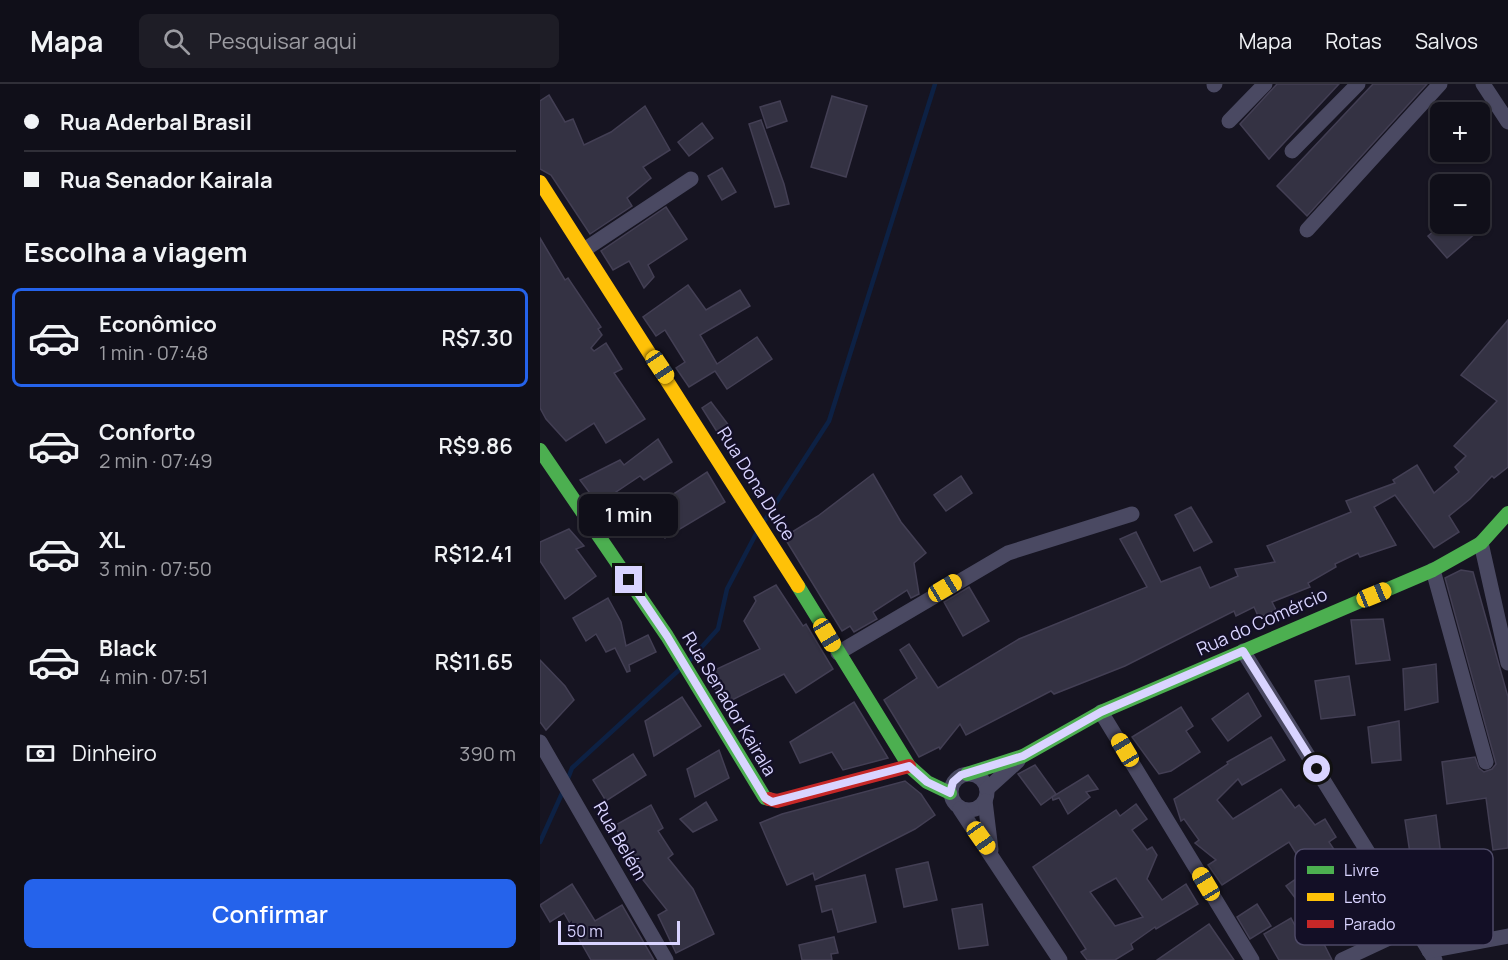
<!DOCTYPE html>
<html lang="pt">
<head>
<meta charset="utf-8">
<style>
	:root { --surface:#100f19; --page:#1e1d26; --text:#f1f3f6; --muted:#9c9ca2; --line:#302f38; --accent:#2563eb }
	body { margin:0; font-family:Manrope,sans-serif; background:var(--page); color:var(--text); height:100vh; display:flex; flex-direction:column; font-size:22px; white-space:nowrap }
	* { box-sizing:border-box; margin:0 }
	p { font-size:20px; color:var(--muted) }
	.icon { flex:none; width:33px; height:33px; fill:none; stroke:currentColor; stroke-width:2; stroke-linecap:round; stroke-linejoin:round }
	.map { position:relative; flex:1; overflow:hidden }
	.side { display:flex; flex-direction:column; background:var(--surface); width:540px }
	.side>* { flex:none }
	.guide { display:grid; align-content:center; height:132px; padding:0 24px; background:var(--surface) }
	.controls { position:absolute; left:890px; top:18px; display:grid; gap:12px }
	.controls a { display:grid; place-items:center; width:60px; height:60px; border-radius:9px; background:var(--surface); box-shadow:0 2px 4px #0004,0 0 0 2px var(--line); font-size:30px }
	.scale { position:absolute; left:18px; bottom:15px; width:122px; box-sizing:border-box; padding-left:6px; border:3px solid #d9d4ff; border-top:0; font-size:16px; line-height:21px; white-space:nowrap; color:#d9d4ff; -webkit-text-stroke:4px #130f26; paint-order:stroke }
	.end { position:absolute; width:27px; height:27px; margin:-14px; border:8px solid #d9d4ff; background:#111; box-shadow:0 0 0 3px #111 }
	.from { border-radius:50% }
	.bubble { position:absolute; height:42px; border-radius:9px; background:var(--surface); box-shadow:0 2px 4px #0004,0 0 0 2px var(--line); font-size:20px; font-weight:600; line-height:42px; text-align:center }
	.car { position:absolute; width:18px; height:36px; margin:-18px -9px; border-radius:8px; box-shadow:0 0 4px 2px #0007; background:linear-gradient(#f5c518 24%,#345 0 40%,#f5c518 0 76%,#345 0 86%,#f5c518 0) }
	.guide b { display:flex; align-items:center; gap:21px; height:57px; font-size:22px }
	.guide b+b { border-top:2px solid var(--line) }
	.guide i { width:15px; height:15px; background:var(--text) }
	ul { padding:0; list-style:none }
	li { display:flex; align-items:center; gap:18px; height:99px; margin:0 12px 9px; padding:0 12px; border:3px solid transparent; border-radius:9px }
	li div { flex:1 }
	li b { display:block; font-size:22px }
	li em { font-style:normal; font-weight:600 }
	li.selected { border-color:var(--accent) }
	li>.icon { width:54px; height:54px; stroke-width:1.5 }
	h2 { padding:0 24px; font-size:27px; line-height:72px }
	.pay { display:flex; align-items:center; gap:15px; height:66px; padding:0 24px; font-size:22px }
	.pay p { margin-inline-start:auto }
	.primary-button { display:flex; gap:12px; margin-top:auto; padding:12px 24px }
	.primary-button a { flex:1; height:69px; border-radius:9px; background:var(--accent); color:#fff; font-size:24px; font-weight:600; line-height:69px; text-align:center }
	header { display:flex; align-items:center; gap:36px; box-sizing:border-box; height:84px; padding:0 30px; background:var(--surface); border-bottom:2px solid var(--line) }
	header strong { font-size:28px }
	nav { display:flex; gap:33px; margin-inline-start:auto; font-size:21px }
	.search { width:420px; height:54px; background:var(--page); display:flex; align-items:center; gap:15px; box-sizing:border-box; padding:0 21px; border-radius:9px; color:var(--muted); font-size:22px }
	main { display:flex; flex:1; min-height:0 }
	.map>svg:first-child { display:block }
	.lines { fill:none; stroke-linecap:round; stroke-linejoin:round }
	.stream { stroke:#0d2144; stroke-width:4.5 }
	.building { fill:#343243; stroke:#433f54; stroke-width:1.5; fill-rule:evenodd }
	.street { stroke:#4a4962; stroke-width:15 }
	.fast { stroke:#4caf50; stroke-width:14 }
	.slow { stroke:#ffc107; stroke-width:14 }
	.jam { stroke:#c62828; stroke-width:14 }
	.route { stroke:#d9d4ff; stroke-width:8 }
	.labels { text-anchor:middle; stroke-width:4.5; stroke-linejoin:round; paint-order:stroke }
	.street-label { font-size:18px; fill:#d9d4ff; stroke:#130f26 }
	.key { fill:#130f26; stroke:#4e4a67; stroke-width:1.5 }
	.key-label { font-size:16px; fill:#d9d4ff }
</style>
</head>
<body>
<header>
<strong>Mapa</strong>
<div class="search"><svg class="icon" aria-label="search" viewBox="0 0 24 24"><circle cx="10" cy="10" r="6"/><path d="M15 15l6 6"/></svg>Pesquisar aqui</div>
<nav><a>Mapa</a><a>Rotas</a><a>Salvos</a></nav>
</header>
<main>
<section class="side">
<div class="guide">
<b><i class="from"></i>Rua Aderbal Brasil</b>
<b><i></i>Rua Senador Kairala</b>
</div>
<h2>Escolha a viagem</h2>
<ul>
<li class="selected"><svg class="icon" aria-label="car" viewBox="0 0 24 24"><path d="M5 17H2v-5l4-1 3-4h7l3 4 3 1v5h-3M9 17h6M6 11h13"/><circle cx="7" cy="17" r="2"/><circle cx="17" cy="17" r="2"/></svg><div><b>Econômico</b><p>1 min · 07:48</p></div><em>R$7.30</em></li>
<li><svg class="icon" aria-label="car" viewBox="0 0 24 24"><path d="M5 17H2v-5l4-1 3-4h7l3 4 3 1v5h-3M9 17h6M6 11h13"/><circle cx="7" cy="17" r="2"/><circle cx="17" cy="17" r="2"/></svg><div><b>Conforto</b><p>2 min · 07:49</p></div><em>R$9.86</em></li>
<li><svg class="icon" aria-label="car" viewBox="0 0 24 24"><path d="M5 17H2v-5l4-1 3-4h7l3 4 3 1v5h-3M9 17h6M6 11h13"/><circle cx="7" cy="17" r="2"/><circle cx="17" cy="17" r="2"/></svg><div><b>XL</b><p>3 min · 07:50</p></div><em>R$12.41</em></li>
<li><svg class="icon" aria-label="car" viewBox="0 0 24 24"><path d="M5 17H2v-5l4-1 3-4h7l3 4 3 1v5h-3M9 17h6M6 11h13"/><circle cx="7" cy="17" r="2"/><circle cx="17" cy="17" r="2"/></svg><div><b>Black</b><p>4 min · 07:51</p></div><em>R$11.65</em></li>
</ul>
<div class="pay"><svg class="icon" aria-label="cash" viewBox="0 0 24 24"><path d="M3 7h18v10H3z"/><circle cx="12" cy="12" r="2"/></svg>Dinheiro<p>390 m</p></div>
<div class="primary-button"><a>Confirmar</a></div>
</section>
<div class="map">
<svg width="968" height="876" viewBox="0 0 968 876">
	<rect width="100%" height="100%" fill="#161421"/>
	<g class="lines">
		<!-- stream -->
		<g class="stream">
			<polyline points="225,436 289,337 395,0"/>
			<polyline points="150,576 178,545 187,505 217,448"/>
			<polyline points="27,697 32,684 139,586"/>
			<polyline points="0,758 24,705"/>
		</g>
	</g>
	<!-- building -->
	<g class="building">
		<polygon points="737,0 799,0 729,75 700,40"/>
		<polygon points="833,0 887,0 767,132 737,102"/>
		<polygon points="9,11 25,38 33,35 44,61 71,48 105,22 130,66 103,83 111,94 87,114 92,122 50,150 11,91 0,85 0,17"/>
		<polygon points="292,12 327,22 306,93 271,83"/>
		<polygon points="240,17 247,37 227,44 220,23"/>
		<polygon points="221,36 244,100 249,120 235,123 209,40"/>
		<polygon points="162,39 173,54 149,72 138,58"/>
		<polygon points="182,84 196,108 182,116 168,92"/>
		<polygon points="126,123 147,155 108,181 114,193 104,204 89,177 73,186 61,167"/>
		<polygon points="902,140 929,140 937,148 907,174 888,152"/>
		<polygon points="0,154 25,196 28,194 61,243 58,245 62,251 51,264 54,267 66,259 82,285 74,289 105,335 66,359 54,339 26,357 6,335 0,324"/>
		<polygon points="148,201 166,226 200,206 210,222 160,251 177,280 217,253 232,275 187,305 175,287 149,303 136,284 145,278 125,246 116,252 103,233"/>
		<polygon points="968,236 968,383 954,394 952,392 930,415 909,432 919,448 894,464 855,411 834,423 856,461 820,473 818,469 795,480 796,483 768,499 770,503 732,518 736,526 719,534 714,523 696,532 694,527 585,582 514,610 511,607 426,651 420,640 400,665 399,663 379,673 344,616 377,594 360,566 369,560 398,604 479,555 607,503 580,455 596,448 621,498 660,483 670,504 698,492 695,485 735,478 727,462 811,428 806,417 855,399 853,396 877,381 894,409 919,388 915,383 926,372 914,362 957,317 921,291"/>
		<polygon points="171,318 190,343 179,351 162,324"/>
		<polygon points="118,355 132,378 104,396 100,392 58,420 40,396 80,376 84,381"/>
		<polygon points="167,388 185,418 125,454 112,424"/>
		<polygon points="333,390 361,438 386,469 374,479 379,510 371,514 367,506 333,528 337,535 314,548 310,542 302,547 244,453 278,432"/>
		<polygon points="421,392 432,409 406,427 394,411"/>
		<polygon points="651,423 672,458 654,467 635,431"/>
		<polygon points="29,445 44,462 36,465 56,492 25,515 0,477 0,458"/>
		<polygon points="921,486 933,488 968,613 968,764 953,766 946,714 907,720 902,678 935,673 939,684 944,688 952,685 956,680 905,494"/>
		<polygon points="236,501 263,542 266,540 293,585 256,609 244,590 184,620 166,590 220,565 204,537 216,517 214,513"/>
		<polygon points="429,503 449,537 423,552 404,518"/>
		<polygon points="68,514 81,538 86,562 108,551 116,568 89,581 90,587 87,588 75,564 66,568 56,550 46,557 33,534"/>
		<polygon points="843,535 850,576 816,580 811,536"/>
		<polygon points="0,576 25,602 34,616 6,646 0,638"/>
		<polygon points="896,580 898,618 865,626 863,585"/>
		<polygon points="809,592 815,631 781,635 775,597"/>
		<polygon points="708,609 721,632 688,657 672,635"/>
		<polygon points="142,613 161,642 114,672 105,637"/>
		<polygon points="314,618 348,674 303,686 292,668 260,679 250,658"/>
		<polygon points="641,623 653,642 646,647 660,668 631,687 619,690 592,653"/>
		<polygon points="859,637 861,676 832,679 828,643"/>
		<polygon points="731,653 745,676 702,701 698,695 677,716 693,735 741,705 755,724 759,721 775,741 785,735 796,753 789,758 803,779 766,803 771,810 759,819 746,802 767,787 749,758 682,801 668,781 676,776 655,759 659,756 644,735 641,737 634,715 688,680 687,678"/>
		<polygon points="179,666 189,694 155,713 147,685"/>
		<polygon points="93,670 106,691 66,717 53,696"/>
		<polygon points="495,681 516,710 501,721 478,690"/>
		<polygon points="548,691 558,705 546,708 550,713 528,730 519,714 513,716 512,713"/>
		<polygon points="365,697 381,710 395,731 375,745 275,796 273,789 247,801 220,739 242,730"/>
		<polygon points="166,718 177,736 153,748 140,735"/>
		<path d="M596 720 607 735 592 746 607 766 612 763 617 771 607 795 622 816 646 800 658 820 616 845 615 843 591 860 593 865 575 876H547L541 868 546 865 493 783 576 726 580 732ZM576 794 603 833 575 842 550 808Z"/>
		<polygon points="111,721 123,744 118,747 133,770 128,774 153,805 174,850 136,869 118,831 127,826 100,792 97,795 85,776 94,771 74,742"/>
		<polygon points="896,731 901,772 871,776 865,736"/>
		<polygon points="388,778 397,816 364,823 356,785"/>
		<polygon points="325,791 336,838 298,848 292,825 282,828 276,802"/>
		<polygon points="32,800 55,837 82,821 114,876 51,876 24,829 10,838 0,821"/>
		<polygon points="442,820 448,861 419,865 412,825"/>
		<polygon points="717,820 731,842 710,855 697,833"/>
		<polygon points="751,834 760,851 775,842 792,876 739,876 724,850"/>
		<polygon points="669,840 694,876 617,876"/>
		<polygon points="294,853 298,869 291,870 292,876 262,876 259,861"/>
	</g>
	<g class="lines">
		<!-- street -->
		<g class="street">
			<polyline points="943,0 968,38"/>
			<polyline points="674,1 675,0"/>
			<polyline points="689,37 725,0"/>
			<polyline points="752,67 818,0"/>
			<polyline points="767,146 900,0"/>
			<polyline points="44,166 151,95"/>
			<polyline points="941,459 968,579"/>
			<polyline points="893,486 946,678"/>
			<polyline points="703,567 895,876"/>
			<polyline points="298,569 468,469 592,430"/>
			<polyline points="561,628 712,876"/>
			<polyline points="0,658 126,876"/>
			<circle cx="429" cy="708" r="18"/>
			<polyline points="447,705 478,677"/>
			<polyline points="445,717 451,766"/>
			<polyline points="420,725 520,876"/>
			<polyline points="889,867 968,852"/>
			<polyline points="802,876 875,842"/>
		</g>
		<!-- fast -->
		<g class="fast">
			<polyline points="0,366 127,552 225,714 229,715"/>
			<polyline points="258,502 369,682 387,698 410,709"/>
			<polyline points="427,690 483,672 561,628 893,486 941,459 968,429"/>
		</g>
		<!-- slow -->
		<polyline class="slow" points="0,98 258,502"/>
		<!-- jam -->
		<polyline class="jam" points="229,715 237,717 369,682"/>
	</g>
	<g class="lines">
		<!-- route -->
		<polyline class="route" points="89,496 127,552 225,714 232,718 369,682 387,698 410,709 413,698 421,691 483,672 561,628 703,567 777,685"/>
	</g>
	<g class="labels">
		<!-- street labels -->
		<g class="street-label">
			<text transform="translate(216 400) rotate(58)" y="6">Rua Dona Dulce</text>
			<text transform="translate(722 538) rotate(-24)" y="6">Rua do Comércio</text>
			<text transform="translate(189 620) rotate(59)" y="6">Rua Senador Kairala</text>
			<text transform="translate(80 757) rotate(60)" y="6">Rua Belém</text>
		</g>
	</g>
	<!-- legend -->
	<rect x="755" y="765" width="198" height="96" rx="9" class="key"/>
	<rect x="767" y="782" width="27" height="8" fill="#4caf50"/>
	<rect x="767" y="809" width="27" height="8" fill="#ffc107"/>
	<rect x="767" y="836" width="27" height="8" fill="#c62828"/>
	<g class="key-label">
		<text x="804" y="792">Livre</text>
		<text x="804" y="819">Lento</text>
		<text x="804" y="846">Parado</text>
	</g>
</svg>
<div class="controls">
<a>+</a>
<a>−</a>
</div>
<div class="scale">50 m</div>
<i class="end from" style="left:777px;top:685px"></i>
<i class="end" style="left:89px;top:496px"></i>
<div class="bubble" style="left:39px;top:410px;width:99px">1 min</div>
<i class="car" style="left:120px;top:283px;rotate:146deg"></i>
<i class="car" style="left:405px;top:504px;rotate:59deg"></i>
<i class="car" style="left:834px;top:511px;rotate:68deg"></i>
<i class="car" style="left:287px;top:551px;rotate:149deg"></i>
<i class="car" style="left:585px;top:666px;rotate:329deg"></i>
<i class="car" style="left:441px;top:754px;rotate:145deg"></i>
<i class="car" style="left:666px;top:800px;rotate:329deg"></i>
</div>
</main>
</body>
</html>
